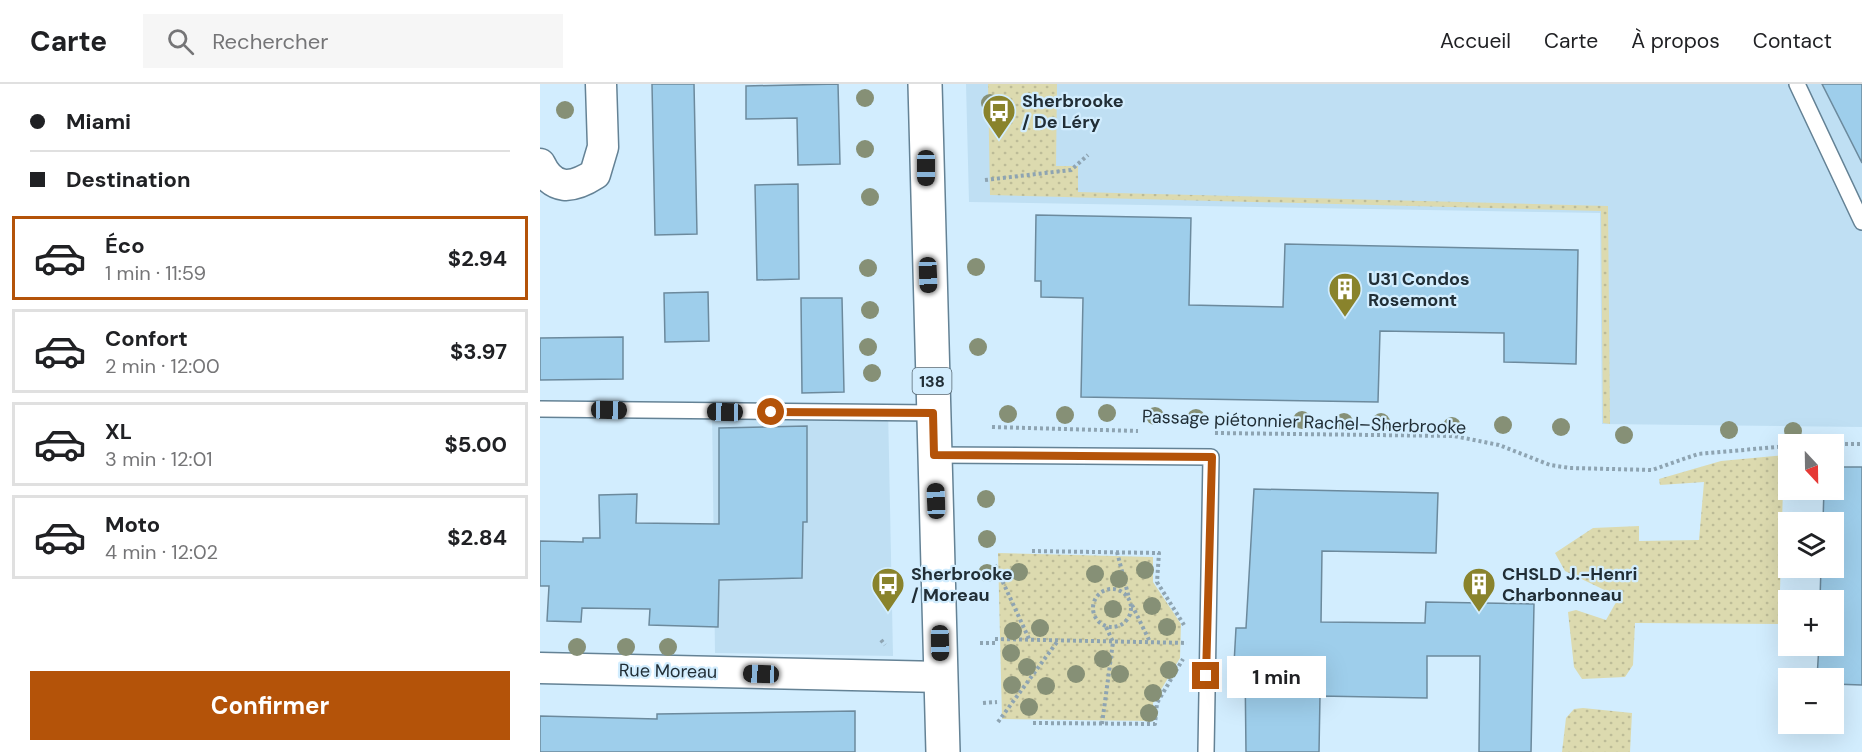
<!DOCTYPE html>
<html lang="fr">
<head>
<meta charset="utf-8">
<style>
	:root { --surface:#fff; --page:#f6f6f6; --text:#202124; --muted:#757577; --line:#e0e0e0; --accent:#b45309 }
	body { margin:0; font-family:"DM Sans",sans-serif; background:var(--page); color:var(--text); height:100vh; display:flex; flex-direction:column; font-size:22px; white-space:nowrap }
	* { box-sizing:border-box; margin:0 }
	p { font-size:20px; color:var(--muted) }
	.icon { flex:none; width:33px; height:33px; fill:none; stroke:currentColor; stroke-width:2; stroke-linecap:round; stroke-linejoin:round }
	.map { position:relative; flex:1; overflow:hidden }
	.sheet { display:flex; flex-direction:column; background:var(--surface); width:540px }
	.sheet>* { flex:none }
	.banner { display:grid; align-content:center; height:132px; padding:0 30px; background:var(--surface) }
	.needle { width:39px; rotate:158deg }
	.buttons { position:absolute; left:1238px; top:350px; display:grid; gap:12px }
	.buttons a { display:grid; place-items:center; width:66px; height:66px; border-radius:0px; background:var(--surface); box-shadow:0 6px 24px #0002; font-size:30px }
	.end { position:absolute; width:27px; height:27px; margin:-14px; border:8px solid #b45309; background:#fff; box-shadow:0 0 0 3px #fff }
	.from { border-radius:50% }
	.bubble { position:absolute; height:42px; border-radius:0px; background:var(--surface); box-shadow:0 6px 24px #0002; font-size:20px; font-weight:700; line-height:42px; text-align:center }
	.car { position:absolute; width:18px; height:36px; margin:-18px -9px; border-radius:8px; box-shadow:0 0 4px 2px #0007; background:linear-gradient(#222 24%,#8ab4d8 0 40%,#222 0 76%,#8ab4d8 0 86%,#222 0) }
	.banner b { display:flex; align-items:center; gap:21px; height:57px; font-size:22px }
	.banner b+b { border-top:2px solid var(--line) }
	.banner i { width:15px; height:15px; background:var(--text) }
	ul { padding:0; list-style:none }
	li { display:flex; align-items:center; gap:18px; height:84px; margin:0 12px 9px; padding:0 18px; border:3px solid var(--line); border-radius:0px }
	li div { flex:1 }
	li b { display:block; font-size:22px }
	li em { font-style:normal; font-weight:700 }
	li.selected { border-color:var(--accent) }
	li>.icon { width:54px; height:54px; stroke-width:1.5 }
	.cta { display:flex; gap:12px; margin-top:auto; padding:12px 30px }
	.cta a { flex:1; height:69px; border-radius:0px; background:var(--accent); color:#fff; font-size:24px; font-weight:700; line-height:69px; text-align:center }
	header { display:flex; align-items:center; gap:36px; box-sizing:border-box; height:84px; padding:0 30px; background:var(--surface); border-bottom:2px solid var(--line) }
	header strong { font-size:28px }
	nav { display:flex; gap:33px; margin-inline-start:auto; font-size:21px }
	.search { width:420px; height:54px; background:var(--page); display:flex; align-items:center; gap:15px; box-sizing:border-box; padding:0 21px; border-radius:0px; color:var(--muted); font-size:22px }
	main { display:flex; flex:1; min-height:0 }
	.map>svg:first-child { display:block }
	.built { fill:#bfdff3 }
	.grass { fill:url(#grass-dots) }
	.building { fill:#9eceeb; stroke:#6c8a9d; stroke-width:1.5 }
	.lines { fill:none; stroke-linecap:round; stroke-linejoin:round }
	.service-casing { stroke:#648295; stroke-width:18 }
	.minor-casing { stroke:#648295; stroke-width:33 }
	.primary-casing { stroke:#648295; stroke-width:36 }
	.path { stroke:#8ea4b2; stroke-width:4; stroke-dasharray:3 3; stroke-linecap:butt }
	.service { stroke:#fff; stroke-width:15 }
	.minor { stroke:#fff; stroke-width:30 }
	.primary { stroke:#fff; stroke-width:33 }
	.tree { fill:#869076 }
	.route { stroke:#b45309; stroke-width:8 }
	.labels { text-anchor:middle; stroke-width:4.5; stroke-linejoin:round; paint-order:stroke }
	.shield { fill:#d2edfe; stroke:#566772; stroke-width:1.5 }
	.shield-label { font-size:16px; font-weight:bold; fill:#212e36 }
	.poi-label { font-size:18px; font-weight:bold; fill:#212e36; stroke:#d2edfe; text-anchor:start }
	.street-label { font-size:18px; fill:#212e36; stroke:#d2edfe }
</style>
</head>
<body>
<header>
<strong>Carte</strong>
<div class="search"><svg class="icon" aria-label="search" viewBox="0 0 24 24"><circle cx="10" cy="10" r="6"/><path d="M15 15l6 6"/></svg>Rechercher</div>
<nav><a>Accueil</a><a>Carte</a><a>À propos</a><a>Contact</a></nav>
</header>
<main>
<section class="sheet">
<div class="banner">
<b><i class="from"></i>Miami</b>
<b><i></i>Destination</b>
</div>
<ul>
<li class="selected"><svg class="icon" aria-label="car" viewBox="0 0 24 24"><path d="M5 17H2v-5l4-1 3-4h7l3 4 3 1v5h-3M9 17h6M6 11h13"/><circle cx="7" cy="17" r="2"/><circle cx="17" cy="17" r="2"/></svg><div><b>Éco</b><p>1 min · 11:59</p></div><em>$2.94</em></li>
<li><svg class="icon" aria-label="car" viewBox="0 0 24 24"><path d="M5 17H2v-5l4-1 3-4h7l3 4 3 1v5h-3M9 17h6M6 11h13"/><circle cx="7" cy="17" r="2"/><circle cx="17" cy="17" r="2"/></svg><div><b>Confort</b><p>2 min · 12:00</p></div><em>$3.97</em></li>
<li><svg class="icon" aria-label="car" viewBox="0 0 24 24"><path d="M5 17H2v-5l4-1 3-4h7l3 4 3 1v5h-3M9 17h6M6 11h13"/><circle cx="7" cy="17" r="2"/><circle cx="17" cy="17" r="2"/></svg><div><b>XL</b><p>3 min · 12:01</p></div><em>$5.00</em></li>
<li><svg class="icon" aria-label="car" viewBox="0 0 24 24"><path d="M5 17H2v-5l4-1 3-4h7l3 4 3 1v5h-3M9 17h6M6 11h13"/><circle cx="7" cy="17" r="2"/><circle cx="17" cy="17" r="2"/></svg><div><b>Moto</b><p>4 min · 12:02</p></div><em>$2.84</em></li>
</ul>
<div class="cta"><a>Confirmer</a></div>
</section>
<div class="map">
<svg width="1322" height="668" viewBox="0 0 1322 668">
	<defs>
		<pattern id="grass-dots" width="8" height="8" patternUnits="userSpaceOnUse" patternTransform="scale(1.5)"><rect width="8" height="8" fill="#dcdaaf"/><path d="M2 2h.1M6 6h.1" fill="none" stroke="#bcbb97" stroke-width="1.8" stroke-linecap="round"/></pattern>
	</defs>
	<rect width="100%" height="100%" fill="#d2edfe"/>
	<!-- built -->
	<g class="built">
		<polygon points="426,0 1322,0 1322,343 1062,340 1060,129 429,118"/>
		<polygon points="172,323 348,323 353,572 175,569"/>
	</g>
	<!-- grass -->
	<g class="grass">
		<polygon points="448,0 517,0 516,82 538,82 538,108 1068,122 1070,340 1063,339 1061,127 450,111"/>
		<polygon points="1244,371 1239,540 1095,539 1093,581 1085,593 1042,595 1034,583 1028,528 1036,526 1066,536 1079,513 1025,487 1015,469 1053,444 1099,442 1099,457 1159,456 1164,398 1120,401 1119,395 1181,377"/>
		<polygon points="458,469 613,473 613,498 641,540 640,574 613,619 613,637 462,635"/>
		<polygon points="1043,624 1092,629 1090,668 1022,668 1026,634 1034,625"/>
	</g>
	<!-- building -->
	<g class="building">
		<polygon points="112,0 154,0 157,150 115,151"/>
		<polygon points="298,0 300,80 258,81 257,34 206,35 206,2"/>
		<polygon points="1282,0 1322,0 1322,79"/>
		<polygon points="258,100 259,195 217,196 215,101"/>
		<polygon points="496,131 651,134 649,221 743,223 745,160 1038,166 1036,280 964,278 964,249 840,247 838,318 541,313 543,214 501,213 501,197 495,197"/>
		<polygon points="168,208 169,257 125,258 124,209"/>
		<polygon points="261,214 302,214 304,308 262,309"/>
		<polygon points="83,253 83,295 0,296 0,254"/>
		<polygon points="267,342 267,438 263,438 262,494 179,496 178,543 109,541 110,525 42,524 41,538 7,537 9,502 0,502 0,457 43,458 43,454 60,454 59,411 97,410 96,439 179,440 179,344"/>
		<polygon points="1293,383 1322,383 1322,601 1293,600 1293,594 1277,594 1279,561 1293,561 1293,516 1280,516 1281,483 1293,483 1293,438 1283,438 1284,405 1293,405"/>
		<polygon points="714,405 898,409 896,469 782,467 781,538 885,539 886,518 994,520 991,668 939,668 940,572 887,572 887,614 780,612 779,668 706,668 705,580 694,580 696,544 706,544"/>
		<polygon points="315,627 315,668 0,668 0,632 117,635 117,630"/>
	</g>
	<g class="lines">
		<!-- service casing -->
		<g class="service-casing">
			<g id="service">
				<polyline points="1257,0 1322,138"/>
				<polyline points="0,325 393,329"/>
				<polyline points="394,371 671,373 666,668"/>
			</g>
		</g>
		<!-- minor casing -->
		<g class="minor-casing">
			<g id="minor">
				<path d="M0 80C13 107 32 105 55 90L63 63 61 0"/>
				<polyline points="0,584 401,593"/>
			</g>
		</g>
		<!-- primary casing -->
		<g class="primary-casing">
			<polyline id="primary" points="385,0 403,668"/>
		</g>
		<!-- path -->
		<g class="path">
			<polyline points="445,96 531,86 548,71"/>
			<polyline points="452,343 598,347"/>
			<polyline points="675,349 914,352 959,361 1010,381 1030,384 1112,386 1158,370 1248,362"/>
			<polyline points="1269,360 1322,360"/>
			<polyline points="492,467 619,469 617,498 644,541"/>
			<polyline points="577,468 589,514"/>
			<polyline points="455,481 490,557"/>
			<circle cx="572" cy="524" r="19"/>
			<polyline points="592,521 610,558"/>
			<polyline points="455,555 647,559"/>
			<polyline points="341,556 345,561"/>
			<polyline points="440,559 456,559"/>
			<polyline points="443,619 457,618"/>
			<polyline points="458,638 517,558"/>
			<polyline points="493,639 615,640 617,619 643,575"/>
			<polyline points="562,640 573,558 566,543"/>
		</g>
		<!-- service -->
		<use href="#service" class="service"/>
		<!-- minor -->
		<use href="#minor" class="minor"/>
		<!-- primary -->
		<use href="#primary" class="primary"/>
	</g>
	<!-- trees -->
	<g class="tree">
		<circle cx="325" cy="14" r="9"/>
		<circle cx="450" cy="19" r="9"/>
		<circle cx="25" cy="26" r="9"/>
		<circle cx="325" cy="65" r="9"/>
		<circle cx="330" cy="113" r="9"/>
		<circle cx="436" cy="183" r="9"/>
		<circle cx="328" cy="184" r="9"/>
		<circle cx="330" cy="226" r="9"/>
		<circle cx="328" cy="263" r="9"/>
		<circle cx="438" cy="263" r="9"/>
		<circle cx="332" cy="289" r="9"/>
		<circle cx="567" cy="329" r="9"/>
		<circle cx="468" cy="330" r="9"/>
		<circle cx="525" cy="331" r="9"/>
		<circle cx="615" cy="332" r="9"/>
		<circle cx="656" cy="334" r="9"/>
		<circle cx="762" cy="336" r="9"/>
		<circle cx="804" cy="338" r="9"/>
		<circle cx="841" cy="338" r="9"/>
		<circle cx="963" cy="341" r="9"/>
		<circle cx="912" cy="342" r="9"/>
		<circle cx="1021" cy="343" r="9"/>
		<circle cx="1189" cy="346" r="9"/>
		<circle cx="1253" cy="347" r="9"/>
		<circle cx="1084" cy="351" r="9"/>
		<circle cx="446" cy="415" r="9"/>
		<circle cx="447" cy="455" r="9"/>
		<circle cx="605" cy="486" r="9"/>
		<circle cx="479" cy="488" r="9"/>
		<circle cx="447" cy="489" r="9"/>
		<circle cx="555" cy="490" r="9"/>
		<circle cx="579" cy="495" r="9"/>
		<circle cx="612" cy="522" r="9"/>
		<circle cx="573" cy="525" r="9"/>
		<circle cx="627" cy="543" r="9"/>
		<circle cx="500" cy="544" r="9"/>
		<circle cx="473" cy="547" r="9"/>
		<circle cx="37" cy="563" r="9"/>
		<circle cx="86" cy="563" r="9"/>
		<circle cx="128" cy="563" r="9"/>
		<circle cx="471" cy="569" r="9"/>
		<circle cx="563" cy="575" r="9"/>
		<circle cx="487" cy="583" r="9"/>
		<circle cx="629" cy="586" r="9"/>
		<circle cx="536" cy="590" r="9"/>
		<circle cx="580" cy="590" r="9"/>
		<circle cx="472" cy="601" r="9"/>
		<circle cx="506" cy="602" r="9"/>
		<circle cx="613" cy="609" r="9"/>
		<circle cx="489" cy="623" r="9"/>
		<circle cx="609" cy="629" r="9"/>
	</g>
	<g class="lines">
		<!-- route -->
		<polyline class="route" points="231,328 393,329 394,371 672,373 666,592"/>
	</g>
	<!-- icons -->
	<defs>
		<g id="bus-pin" transform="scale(1.725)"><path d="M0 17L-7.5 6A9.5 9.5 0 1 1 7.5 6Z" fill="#89832c" stroke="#d2edfe"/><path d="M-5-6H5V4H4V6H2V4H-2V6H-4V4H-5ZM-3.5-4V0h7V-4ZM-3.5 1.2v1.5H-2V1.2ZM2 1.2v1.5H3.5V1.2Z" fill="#fff"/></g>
		<g id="building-pin" transform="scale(1.725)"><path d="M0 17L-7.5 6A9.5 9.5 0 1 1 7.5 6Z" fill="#89832c" stroke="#d2edfe"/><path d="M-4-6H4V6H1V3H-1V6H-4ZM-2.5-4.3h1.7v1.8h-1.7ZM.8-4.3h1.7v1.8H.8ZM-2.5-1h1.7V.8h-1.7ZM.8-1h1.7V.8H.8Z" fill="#fff"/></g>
	</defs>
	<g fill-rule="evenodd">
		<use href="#bus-pin" x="459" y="27"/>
		<use href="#building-pin" x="805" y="205"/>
		<use href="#bus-pin" x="348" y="500"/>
		<use href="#building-pin" x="939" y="500"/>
	</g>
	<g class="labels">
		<!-- shield labels -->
		<rect class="shield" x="372.5" y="284" width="39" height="26" rx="4.5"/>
		<g class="shield-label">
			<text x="392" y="303">138</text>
		</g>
		<!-- poi labels -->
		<g class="poi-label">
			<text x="482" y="23">Sherbrooke<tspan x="482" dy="21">/ De Léry</tspan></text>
			<text x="828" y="201">U31 Condos<tspan x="828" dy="21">Rosemont</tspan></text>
			<text x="371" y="496">Sherbrooke<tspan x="371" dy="21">/ Moreau</tspan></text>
			<text x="962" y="496">CHSLD J.-Henri<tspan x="962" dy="21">Charbonneau</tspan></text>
		</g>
		<!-- street labels -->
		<g class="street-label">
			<text transform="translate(764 338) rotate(2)" y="6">Passage piétonnier Rachel–Sherbrooke</text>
			<text transform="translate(128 587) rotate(1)" y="6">Rue Moreau</text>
		</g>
	</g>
</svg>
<div class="buttons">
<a><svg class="needle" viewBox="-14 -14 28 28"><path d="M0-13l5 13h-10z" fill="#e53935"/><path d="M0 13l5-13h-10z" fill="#757577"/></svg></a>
<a><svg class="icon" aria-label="layers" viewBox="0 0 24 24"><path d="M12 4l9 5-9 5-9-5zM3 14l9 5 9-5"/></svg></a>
<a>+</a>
<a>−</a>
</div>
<i class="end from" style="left:231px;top:328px"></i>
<i class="end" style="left:666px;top:592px"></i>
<div class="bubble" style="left:687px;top:572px;width:99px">1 min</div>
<i class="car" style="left:386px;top:84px;rotate:180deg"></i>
<i class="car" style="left:388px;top:191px;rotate:178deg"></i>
<i class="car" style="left:69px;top:326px;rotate:91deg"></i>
<i class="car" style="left:185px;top:328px;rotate:271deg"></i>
<i class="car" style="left:396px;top:417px;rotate:358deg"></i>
<i class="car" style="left:400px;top:559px;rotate:179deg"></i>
<i class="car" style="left:221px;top:590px;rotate:272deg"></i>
</div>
</main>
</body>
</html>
